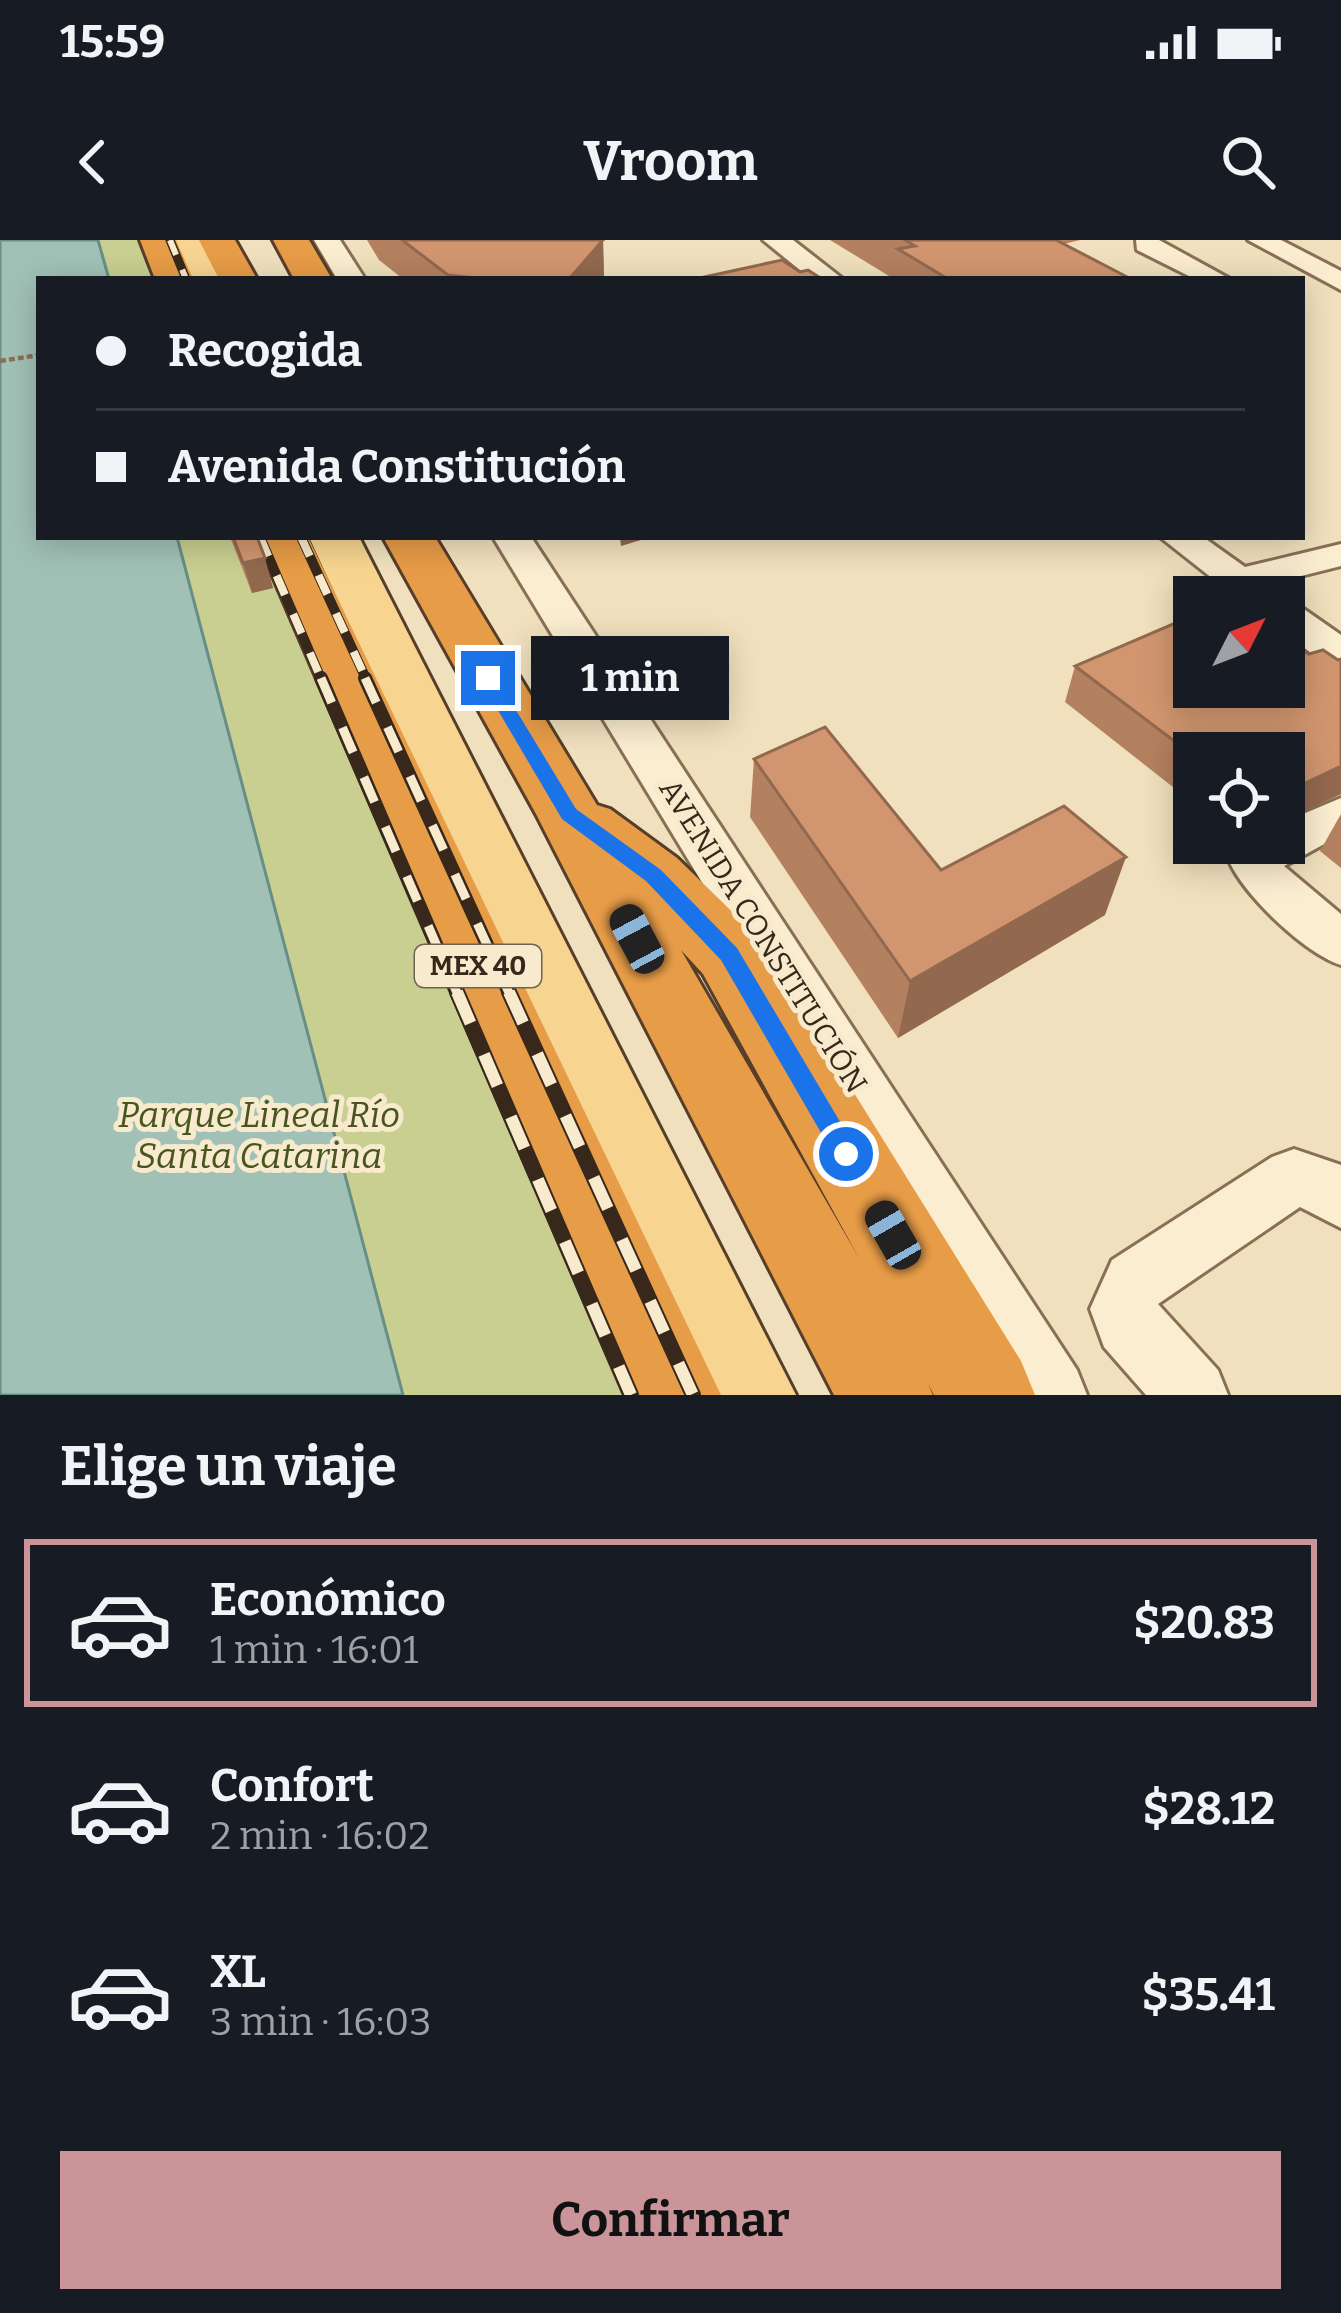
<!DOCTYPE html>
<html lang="es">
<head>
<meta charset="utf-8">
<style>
	:root { --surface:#171b24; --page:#242831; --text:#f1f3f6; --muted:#9ea1a6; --line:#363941; --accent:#cb9498 }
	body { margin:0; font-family:Bitter,serif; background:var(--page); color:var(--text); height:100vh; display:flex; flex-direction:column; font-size:45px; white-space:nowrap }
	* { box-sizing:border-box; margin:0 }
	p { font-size:39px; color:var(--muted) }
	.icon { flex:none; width:66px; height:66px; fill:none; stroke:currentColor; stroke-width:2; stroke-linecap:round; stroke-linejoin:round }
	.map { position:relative; height:1155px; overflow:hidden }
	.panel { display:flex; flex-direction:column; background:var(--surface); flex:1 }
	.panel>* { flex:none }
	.guide { position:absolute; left:36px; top:36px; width:1269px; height:264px; border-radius:0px; box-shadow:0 6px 30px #0003; display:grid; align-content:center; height:264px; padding:0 60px; background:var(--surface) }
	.needle { width:78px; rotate:48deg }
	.controls { position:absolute; left:1173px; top:336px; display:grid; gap:24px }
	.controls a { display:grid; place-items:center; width:132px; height:132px; border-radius:0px; background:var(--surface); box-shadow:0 6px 30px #0003; font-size:60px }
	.end { position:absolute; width:54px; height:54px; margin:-27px; border:15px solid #1a73e8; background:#fff; box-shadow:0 0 0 6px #fff }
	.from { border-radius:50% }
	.bubble { position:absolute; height:84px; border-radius:0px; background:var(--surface); box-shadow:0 6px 30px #0003; font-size:39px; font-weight:700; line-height:84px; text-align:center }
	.car { position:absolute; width:36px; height:72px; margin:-36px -18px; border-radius:15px; box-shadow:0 0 9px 3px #0007; background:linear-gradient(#222 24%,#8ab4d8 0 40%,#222 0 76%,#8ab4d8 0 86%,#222 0) }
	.guide b { display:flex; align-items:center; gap:42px; height:114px; font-size:45px }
	.guide b+b { border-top:3px solid var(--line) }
	.guide i { width:30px; height:30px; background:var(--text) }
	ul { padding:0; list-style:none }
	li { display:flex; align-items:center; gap:36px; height:168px; margin:0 24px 18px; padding:0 36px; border:6px solid transparent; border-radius:0px }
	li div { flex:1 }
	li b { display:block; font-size:45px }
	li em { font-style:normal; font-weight:700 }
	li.selected { border-color:var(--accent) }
	li>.icon { width:108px; height:108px; stroke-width:1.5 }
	h2 { padding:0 60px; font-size:54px; line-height:144px }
	.action { display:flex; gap:24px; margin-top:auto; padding:24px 60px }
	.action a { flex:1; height:138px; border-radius:0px; background:var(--accent); color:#111; font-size:48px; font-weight:700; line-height:138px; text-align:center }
	.status { display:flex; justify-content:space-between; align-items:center; height:84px; padding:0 60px; background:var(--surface); direction:ltr }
	.status svg { height:33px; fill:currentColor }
	header { display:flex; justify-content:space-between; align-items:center; height:156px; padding:0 60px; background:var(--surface); font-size:54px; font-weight:700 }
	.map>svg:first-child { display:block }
	.green { fill:#c9cf91 }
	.water { fill:#a1c1b7; stroke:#688f85; stroke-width:3 }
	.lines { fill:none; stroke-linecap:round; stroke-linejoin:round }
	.minor-casing { stroke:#897055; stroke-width:6 }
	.major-casing { stroke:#563e2a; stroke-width:6 }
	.highway-casing { stroke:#563e2a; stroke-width:6 }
	.path { stroke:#897055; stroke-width:4.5; stroke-dasharray:6 3; stroke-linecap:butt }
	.minor { fill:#fbedd0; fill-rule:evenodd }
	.major { fill:#f7d591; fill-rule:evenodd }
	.highway { fill:#e79c47; fill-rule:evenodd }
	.rail-far3-casing { stroke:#37281b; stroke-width:9 }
	.rail-far2-casing { stroke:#37281b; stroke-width:10 }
	.rail-far1-casing { stroke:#37281b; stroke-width:14 }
	.rail-casing { stroke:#37281b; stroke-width:16 }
	.rail-far3 { stroke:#f7eacd; stroke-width:6; stroke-dasharray:16; stroke-linecap:butt }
	.rail-far2 { stroke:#f7eacd; stroke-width:8; stroke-dasharray:21; stroke-linecap:butt }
	.rail-far1 { stroke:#f7eacd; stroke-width:9; stroke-dasharray:27; stroke-linecap:butt }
	.rail { stroke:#f7eacd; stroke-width:12; stroke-dasharray:34; stroke-linecap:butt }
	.wall { fill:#b48160 }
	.shaded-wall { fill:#92694e }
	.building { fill:#d19670; stroke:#92694e; stroke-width:3 }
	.route { fill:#1a73e8 }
	.labels { text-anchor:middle; stroke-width:10; stroke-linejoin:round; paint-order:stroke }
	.shield { fill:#f7eacd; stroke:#716250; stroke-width:3 }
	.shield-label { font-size:27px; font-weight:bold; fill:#37281b }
	.street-label { font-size:30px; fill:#37281b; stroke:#f7eacd }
	.near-park-label { font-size:36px; font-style:italic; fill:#495520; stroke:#f7eacd }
</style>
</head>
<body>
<div class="status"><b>15:59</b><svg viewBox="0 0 49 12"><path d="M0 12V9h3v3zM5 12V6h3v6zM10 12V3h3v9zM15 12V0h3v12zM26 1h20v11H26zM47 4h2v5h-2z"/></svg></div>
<header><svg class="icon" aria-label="back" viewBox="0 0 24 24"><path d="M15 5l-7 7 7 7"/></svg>Vroom<svg class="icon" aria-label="search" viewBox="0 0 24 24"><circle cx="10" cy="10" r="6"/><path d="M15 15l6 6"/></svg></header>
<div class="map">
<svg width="1341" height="1155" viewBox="0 0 1341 1155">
	<rect width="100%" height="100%" fill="#f0e0bd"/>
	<!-- green -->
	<polygon class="green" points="0,0 148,0 161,39 39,39 39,297 260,297 670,1155 0,1155"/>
	<!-- water -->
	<polygon class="water" points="0,0 98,0 109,39 39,39 39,297 177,297 403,1155 0,1155"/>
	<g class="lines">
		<!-- minor casing -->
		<g class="minor-casing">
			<g id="minor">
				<polygon points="314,0 340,0 365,39 337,39"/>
				<polygon points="763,0 793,0 843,39 811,39"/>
				<polygon points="1136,0 1159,0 1230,39 1195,39 1137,10"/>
				<polygon points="1248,0 1281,0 1341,31 1341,50"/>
				<polygon points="493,297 531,297 1077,1130 1087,1155 1012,1155"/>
				<polygon points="1160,297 1203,297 1245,327 1341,304 1341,326 1269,344 1281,357 1236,357"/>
				<polygon points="1284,362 1298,365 1341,395 1341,428 1326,424 1284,393"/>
				<path d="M1341 558V595L1284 626 1341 674V725C1304 713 1245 656 1229 621L1245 603H1284V582Z"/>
				<polygon points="1294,909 1341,925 1341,988 1300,967 1158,1064 1218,1130 1228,1155 1146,1155 1104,1107 1090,1069 1112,1020 1272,917"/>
			</g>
		</g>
		<!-- major casing -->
		<g class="major-casing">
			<g id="major">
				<polygon points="174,0 208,0 226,39 190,39"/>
				<polygon points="309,297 359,297 796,1155 703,1155"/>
			</g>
		</g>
		<!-- highway casing -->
		<g class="highway-casing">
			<g id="highway">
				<polygon points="140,0 176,0 193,39 155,39"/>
				<polygon points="199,0 235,0 257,39 219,39"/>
				<polygon points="273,0 309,0 332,39 294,39"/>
				<polygon points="256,297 308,297 721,1155 625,1155"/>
				<path d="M383 297H435L597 565 610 569 677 618 755 694 1021 1121 1035 1155H934L928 1144 933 1155H834L536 574ZM681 710 703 734 859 1018Z"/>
			</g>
		</g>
		<!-- path -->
		<polyline class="path" points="0,121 39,115"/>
		<!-- minor -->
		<use href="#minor" class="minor"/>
		<!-- major -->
		<use href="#major" class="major"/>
		<!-- highway -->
		<use href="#highway" class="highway"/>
		<!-- rail-far3 casing -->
		<g class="rail-far3-casing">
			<polyline id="rail-far3" points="170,0 186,39"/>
		</g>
		<!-- rail-far2 casing -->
		<g class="rail-far2-casing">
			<g id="rail-far2">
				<polyline points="260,297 322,441"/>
				<polyline points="301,297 367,441"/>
			</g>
		</g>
		<!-- rail-far1 casing -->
		<g class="rail-far1-casing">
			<g id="rail-far1">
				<polyline points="321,438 458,755"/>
				<polyline points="365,438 510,755"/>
			</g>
		</g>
		<!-- rail casing -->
		<g class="rail-casing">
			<g id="rail">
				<polyline points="457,752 631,1155"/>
				<polyline points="509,752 693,1155"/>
			</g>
		</g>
		<!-- rail-far3 -->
		<use href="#rail-far3" class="rail-far3"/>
		<!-- rail-far2 -->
		<use href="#rail-far2" class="rail-far2"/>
		<!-- rail-far1 -->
		<use href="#rail-far1" class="rail-far1"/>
		<!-- rail -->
		<use href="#rail" class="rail"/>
	</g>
	<!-- wall -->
	<g class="wall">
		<polygon points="367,0 603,0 604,39 403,39 379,20"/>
		<polygon points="830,0 1080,0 1064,4 1131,39 894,39"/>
		<polygon points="230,297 257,297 273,348 252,353"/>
		<polygon points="1309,414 1338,420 1341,419 1341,554 1284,581 1284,513 1194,513 1194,550 1183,555 1065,462 1075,426"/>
		<polygon points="754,519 941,630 1105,675 898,798 750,577"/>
		<polygon points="1341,574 1341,628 1320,611"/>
	</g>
	<!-- shaded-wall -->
	<g class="shaded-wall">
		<polygon points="603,0 604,39 569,39"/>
		<polygon points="620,297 651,297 621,306"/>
		<polygon points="265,318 273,348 252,353 243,323"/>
		<polygon points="1238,501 1233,513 1210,513"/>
		<polygon points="1341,526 1341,554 1284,581 1284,574 1297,547"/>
		<polygon points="1194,527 1194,550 1183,555"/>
		<polygon points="1126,617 1105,675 898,798 910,741"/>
	</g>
	<!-- building -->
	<g class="building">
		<polygon points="402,0 603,0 569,39 485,39 448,35"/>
		<polygon points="905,0 1056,0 1131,39 948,39 898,9 915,6"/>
		<polygon points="782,20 800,32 808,30 822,39 695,39"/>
		<polygon points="233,297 257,297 265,318 243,323"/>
		<polygon points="1194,375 1194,447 1284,447 1284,396 1309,414 1323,410 1338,420 1341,419 1341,526 1297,547 1284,537 1284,513 1253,513 1238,501 1210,513 1194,513 1194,516 1075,426"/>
		<polygon points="825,487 941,630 1064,566 1126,617 910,741 754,519"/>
	</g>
	<!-- route -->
	<polygon class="route" points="481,434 494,434 576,569 661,630 737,708 855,907 859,914 855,922 838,922 721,720 646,641 562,579 479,438"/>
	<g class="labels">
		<!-- shield labels -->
		<rect class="shield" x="415" y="705" width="126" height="42" rx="9"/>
		<g class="shield-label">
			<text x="478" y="735">MEX 40</text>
		</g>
		<!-- street labels -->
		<g class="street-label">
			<text transform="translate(763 696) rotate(58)" y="10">AVENIDA CONSTITUCIÓN</text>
		</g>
		<!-- near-park labels -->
		<g class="near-park-label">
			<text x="259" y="887">Parque Lineal Río<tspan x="259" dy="41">Santa Catarina</tspan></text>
		</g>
	</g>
</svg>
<div class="controls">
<a><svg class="needle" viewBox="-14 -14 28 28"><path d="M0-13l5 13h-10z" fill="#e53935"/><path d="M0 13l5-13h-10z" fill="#9ea1a6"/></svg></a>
<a><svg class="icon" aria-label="locate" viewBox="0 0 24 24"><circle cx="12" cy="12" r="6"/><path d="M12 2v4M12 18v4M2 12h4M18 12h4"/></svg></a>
</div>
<i class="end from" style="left:846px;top:914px"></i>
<i class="end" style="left:488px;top:438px"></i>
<div class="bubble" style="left:531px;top:396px;width:198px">1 min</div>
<i class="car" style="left:637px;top:699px;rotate:332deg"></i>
<i class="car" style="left:893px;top:995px;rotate:330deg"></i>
<div class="guide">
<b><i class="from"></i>Recogida</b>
<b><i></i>Avenida Constitución</b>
</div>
</div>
<section class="panel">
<h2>Elige un viaje</h2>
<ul>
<li class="selected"><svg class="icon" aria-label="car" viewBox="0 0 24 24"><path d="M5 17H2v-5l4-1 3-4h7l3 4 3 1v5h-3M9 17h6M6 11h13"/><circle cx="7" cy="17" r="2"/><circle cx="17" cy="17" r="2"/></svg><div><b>Económico</b><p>1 min · 16:01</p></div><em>$20.83</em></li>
<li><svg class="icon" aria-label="car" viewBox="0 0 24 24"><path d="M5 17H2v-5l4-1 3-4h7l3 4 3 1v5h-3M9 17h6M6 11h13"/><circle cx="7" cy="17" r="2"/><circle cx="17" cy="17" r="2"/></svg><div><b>Confort</b><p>2 min · 16:02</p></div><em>$28.12</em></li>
<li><svg class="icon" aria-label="car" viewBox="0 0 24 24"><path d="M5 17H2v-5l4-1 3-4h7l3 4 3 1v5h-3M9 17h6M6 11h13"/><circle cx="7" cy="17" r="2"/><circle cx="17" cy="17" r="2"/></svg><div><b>XL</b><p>3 min · 16:03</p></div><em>$35.41</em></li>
</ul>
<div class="action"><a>Confirmar</a></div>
</section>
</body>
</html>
